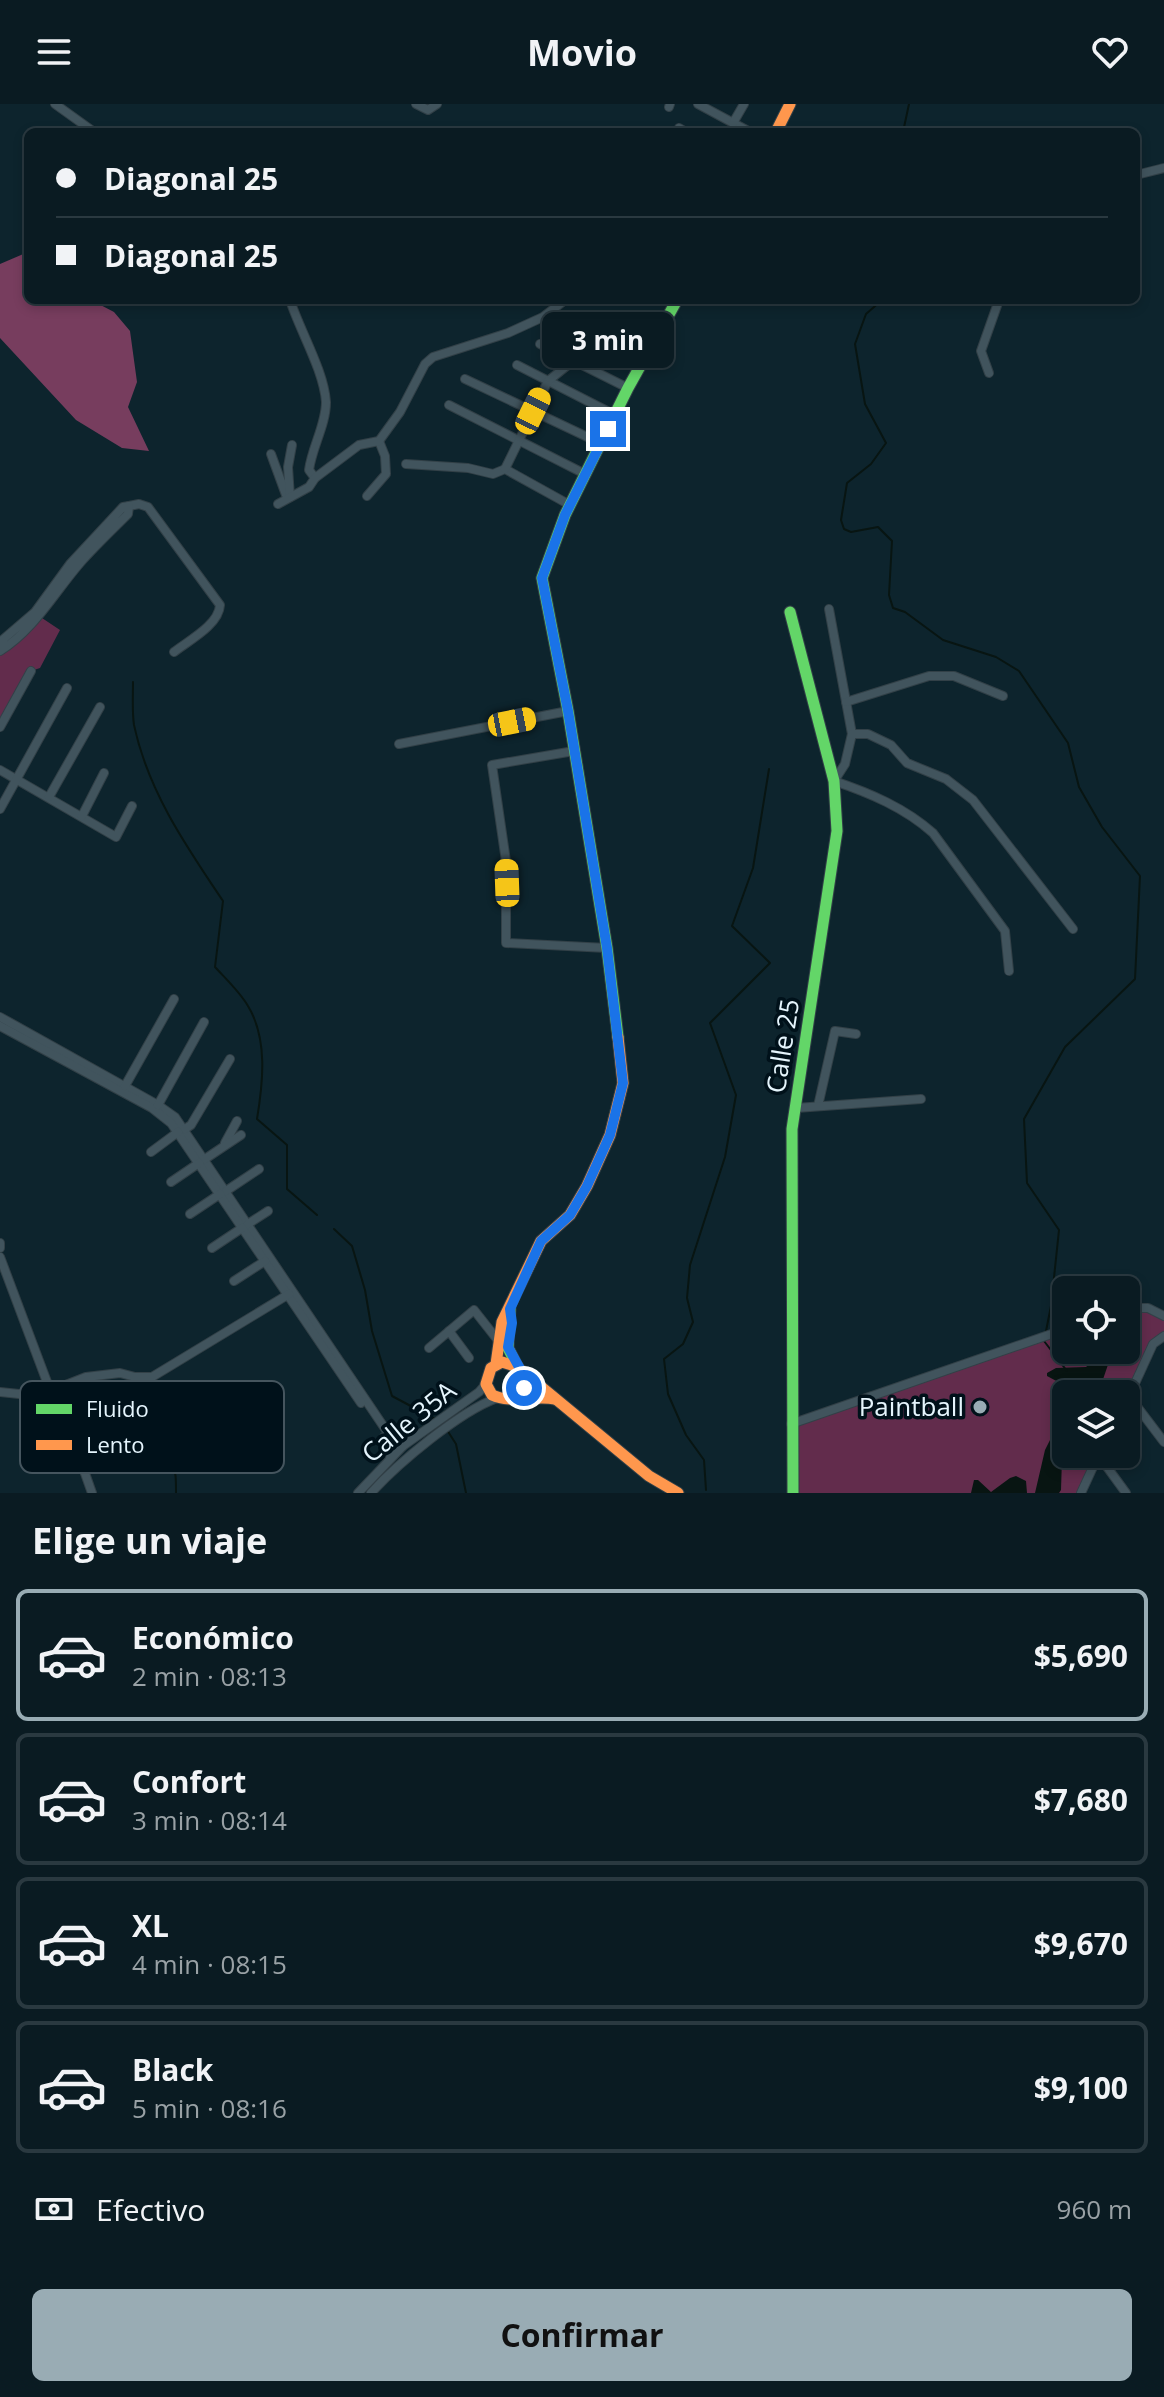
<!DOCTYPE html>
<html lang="es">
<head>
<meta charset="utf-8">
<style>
	:root { --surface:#0a1b22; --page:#18282f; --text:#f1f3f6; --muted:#99a1a5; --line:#2a3940; --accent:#99acb4 }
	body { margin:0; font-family:"Open Sans",sans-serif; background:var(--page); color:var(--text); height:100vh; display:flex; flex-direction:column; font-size:30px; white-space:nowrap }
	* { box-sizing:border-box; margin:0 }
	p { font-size:26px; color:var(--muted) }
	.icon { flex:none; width:44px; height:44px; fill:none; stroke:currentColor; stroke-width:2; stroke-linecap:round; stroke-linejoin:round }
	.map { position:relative; height:1389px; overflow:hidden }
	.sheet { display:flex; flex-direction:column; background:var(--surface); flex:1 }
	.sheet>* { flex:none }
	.top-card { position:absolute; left:24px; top:24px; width:1116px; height:176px; border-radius:12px; box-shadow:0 4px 12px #0003,0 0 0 2px var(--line); display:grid; align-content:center; height:176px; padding:0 32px; background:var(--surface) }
	.tools { position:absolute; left:1052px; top:1172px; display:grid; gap:16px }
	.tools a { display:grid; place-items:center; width:88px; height:88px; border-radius:12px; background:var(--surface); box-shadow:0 4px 12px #0003,0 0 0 2px var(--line); font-size:40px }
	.end { position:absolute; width:36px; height:36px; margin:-18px; border:10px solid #1a73e8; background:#fff; box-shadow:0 0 0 4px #fff }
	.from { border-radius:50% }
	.bubble { position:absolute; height:56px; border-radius:12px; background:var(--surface); box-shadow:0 4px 12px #0003,0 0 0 2px var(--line); font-size:26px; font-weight:700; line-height:56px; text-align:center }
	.car { position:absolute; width:24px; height:48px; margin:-24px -12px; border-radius:10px; box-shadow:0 0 6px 2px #0007; background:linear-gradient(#f5c518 24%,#345 0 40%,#f5c518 0 76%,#345 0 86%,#f5c518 0) }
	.top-card b { display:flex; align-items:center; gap:28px; height:76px; font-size:30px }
	.top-card b+b { border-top:2px solid var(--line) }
	.top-card i { width:20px; height:20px; background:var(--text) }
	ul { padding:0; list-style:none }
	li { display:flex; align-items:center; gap:24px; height:132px; margin:0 16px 12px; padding:0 16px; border:4px solid var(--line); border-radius:12px }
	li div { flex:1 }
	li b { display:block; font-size:30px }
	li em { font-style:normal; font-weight:700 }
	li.current { border-color:var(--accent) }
	li>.icon { width:72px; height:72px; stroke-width:1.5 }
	h2 { padding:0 32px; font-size:36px; line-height:96px }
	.pay { display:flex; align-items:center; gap:20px; height:88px; padding:0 32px; font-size:30px }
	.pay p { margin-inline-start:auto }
	.action { display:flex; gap:16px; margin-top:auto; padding:16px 32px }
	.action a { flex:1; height:92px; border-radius:12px; background:var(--accent); color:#111; font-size:32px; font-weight:700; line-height:92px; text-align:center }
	header { display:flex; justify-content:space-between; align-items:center; height:104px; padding:0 32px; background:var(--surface); font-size:36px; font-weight:700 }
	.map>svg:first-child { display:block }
	.green { fill:#622c4c }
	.forest { fill:#773d5e }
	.water { fill:#081512 }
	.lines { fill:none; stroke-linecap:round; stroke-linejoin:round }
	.stream { stroke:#081512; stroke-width:2 }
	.street-casing { stroke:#324047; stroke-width:10 }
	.fast-casing { stroke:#324047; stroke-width:13 }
	.slow-casing { stroke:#324047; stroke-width:13 }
	.street { stroke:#41545d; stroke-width:8 }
	.fast { stroke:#63d668; stroke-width:11 }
	.slow { stroke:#ff974d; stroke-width:11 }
	.route { stroke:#1a73e8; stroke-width:10 }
	.poi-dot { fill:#99acb4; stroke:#00111a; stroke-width:3 }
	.labels { text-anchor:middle; stroke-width:7; stroke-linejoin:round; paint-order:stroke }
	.street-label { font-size:26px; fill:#e5f5fd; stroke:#00111a }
	.poi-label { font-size:26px; fill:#e5f5fd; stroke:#00111a; text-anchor:end }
	.key { fill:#00111a; stroke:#45555e; stroke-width:2 }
	.key-label { font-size:22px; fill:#e5f5fd }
</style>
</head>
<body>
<header><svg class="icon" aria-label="menu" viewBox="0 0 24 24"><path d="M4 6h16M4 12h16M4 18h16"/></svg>Movio<svg class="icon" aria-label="heart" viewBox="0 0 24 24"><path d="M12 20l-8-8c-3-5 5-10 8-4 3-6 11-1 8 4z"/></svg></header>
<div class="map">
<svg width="1164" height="1389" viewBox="0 0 1164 1389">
	<rect width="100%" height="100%" fill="#0d242d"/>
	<!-- green -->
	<g class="green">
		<polygon points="39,512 60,526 40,564 31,567 0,623 0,547"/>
		<polygon points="1139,1203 1164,1212 1164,1232 1158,1235 1126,1290 1066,1290 1066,1350 1100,1350 1081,1389 793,1389 791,1320 1066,1225 1066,1246 1126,1246 1126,1204"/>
	</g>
	<!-- forest -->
	<polygon class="forest" points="28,148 28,196 91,196 114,208 130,227 137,278 128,303 149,347 122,344 76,316 0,234 0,160"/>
	<!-- water -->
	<g class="water">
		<polygon points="1104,1246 1113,1246 1098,1290 1086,1290 1085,1281 1079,1285 1080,1290 1068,1290 1062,1280 1047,1272 1047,1269 1056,1264 1086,1263"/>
		<polygon points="1066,1295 1066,1349 1062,1354 1061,1386 1059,1389 1035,1389 1045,1346 1055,1326 1059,1304"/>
		<polygon points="1016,1372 1026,1377 1027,1389 971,1389 974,1376 978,1376 991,1388 1010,1374"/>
	</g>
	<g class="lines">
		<!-- stream -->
		<g class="stream">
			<polyline points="903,28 909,0"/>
			<polyline points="882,196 866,210 855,240 865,300 886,339 871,360 847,379 841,416 844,425 851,428 878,423 892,437 889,491 893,504 905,508 943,536 996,553 1019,567 1068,639 1079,683 1102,723 1140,772 1135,875 1065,943 1024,1015 1027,1079 1059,1126 1051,1202 1046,1227"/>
			<path d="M133 578C133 592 132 608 134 621 148 687 186 742 223 797L215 863C226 875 240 888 248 902 268 935 263 979 257 1015L287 1041V1085L317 1111"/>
			<polyline points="334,1125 352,1142 365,1186 372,1227 392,1292 437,1316"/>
			<polyline points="1044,1237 1067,1267"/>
			<path d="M123 1280 150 1344C176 1354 176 1363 176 1389"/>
			<polyline points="447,1326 456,1340 466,1389"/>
			<polyline points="706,1386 704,1356 686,1331 668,1290 664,1255 683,1240 693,1218 687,1194 690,1161 725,1053 736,991 710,919 770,859 732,822 753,764 769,665"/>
		</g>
		<!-- street casing -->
		<g class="street-casing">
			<g id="street">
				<polyline points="55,0 94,28"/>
				<polyline points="416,0 428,6 437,0"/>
				<polyline points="698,0 750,28"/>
				<polyline points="669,3 670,0"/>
				<polyline points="733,19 744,0"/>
				<polyline points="679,24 686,28"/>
				<polyline points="1136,71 1164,64"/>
				<path d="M290 196C300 227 324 267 326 298 326 321 312 343 309 366L315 374"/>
				<polyline points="568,220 643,255"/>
				<polyline points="540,240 628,284"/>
				<polyline points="517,261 615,311"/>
				<polyline points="989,269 981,247 999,196"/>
				<polyline points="465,275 600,339"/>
				<polyline points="449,301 585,370"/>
				<polyline points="271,350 286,391"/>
				<polyline points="406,360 468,364 493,370 505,365 570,401"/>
				<polyline points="505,365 548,277 629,212 660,224"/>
				<polyline points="367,392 386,370 385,352 379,337"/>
				<polyline points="290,393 288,363 292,341"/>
				<polyline points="278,400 309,383 315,374 359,341 379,337 400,308 425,260 433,253 508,229 543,213 565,196"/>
				<path d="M129 402 139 400 148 403 220 501C219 521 188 537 174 548"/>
				<polyline points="829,505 852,630"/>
				<path d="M0 538 35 508 70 460 123 403 129 402 128 410C112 426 95 442 80 459 54 489 34 526 0 547"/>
				<polyline points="846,598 929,572 954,572 1003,592"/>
				<polyline points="0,623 31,567"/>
				<polyline points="399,640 568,607"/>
				<polyline points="574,647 492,661 506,757 506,839 607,844"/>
				<polyline points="0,666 116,733 132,702"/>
				<polyline points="49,693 100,603"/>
				<polyline points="0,705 67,584"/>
				<polyline points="82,712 104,669"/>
				<path d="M1009 867 1005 827 933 729C905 704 870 689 834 677L845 660 852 630H868L891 641 907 659 946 675 973 696 1073 825"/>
				<polyline points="0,913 158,1001 175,1013 394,1338 403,1342"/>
				<polyline points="0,922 152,1004 171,1019 361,1299"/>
				<polyline points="125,982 174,895"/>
				<polyline points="158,1001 204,918"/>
				<polyline points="818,1002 835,927 856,930"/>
				<polyline points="796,1004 921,995"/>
				<polyline points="185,1025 191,1021 230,955"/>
				<polyline points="225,1039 237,1017"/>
				<polyline points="151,1048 178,1028"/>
				<polyline points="205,1055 241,1031"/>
				<polyline points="171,1078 199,1059"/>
				<polyline points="226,1087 259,1065"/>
				<polyline points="190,1110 220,1090"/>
				<polyline points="248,1120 268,1107"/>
				<polyline points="0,1139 0,1144"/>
				<polyline points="212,1144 242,1124"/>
				<polyline points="0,1153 50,1286 70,1327 92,1389"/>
				<polyline points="234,1177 265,1157"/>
				<polyline points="1126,1204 1148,1204 1164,1212"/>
				<polyline points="449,1227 469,1254"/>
				<polyline points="429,1244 474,1206 500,1239"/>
				<polyline points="0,1288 38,1292 86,1273 120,1269 135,1273 152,1273 289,1190"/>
				<polyline points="1129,1292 1164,1338"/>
				<polyline points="1126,1299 1153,1240 1164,1232"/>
				<polyline points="791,1320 1066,1225"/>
				<polyline points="384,1333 392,1346 390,1354"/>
				<polyline points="1099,1352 1126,1389"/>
				<polyline points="358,1389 403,1342 479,1288 486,1280"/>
				<path d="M371 1389C398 1359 459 1308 497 1294"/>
				<polyline points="1081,1389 1099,1350"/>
			</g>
		</g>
		<!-- fast casing -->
		<g class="fast-casing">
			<g id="fast">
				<polyline points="790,508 834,677 837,727 792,1025 793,1389"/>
				<polyline points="618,933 607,844 568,607 542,474 565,411 628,284 677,196"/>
				<polyline points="510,1205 508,1244 525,1278 517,1293"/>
			</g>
		</g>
		<!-- slow casing -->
		<g class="slow-casing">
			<g id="slow">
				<polyline points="776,28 790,0"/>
				<polyline points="496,1260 502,1218 541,1137 570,1111 587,1082 610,1031 623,979 618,933"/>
				<path d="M518 1263 502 1258 491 1264 486 1280 492 1291C511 1300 534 1291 555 1295"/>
				<polyline points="522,1267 649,1372 678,1389"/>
			</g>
		</g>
		<!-- street -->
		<use href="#street" class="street"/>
		<!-- fast -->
		<use href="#fast" class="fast"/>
		<!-- slow -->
		<use href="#slow" class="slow"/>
	</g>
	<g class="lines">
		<!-- route -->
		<polyline class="route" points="524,1284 524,1272 508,1243 512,1219 510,1205 541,1137 570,1111 587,1082 610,1031 623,979 607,844 568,607 542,474 565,411 608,325"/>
	</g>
	<!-- markers -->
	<circle class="poi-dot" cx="980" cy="1303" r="8"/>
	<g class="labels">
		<!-- street labels -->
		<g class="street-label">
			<text transform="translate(783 942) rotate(-81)" y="9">Calle 25</text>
			<text transform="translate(409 1318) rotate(-39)" y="9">Calle 35A</text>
		</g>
		<!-- poi labels -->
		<g class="poi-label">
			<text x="964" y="1312">Paintball</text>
		</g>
	</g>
	<!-- legend -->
	<rect x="20" y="1277" width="264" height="92" rx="12" class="key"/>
	<rect x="36" y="1300" width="36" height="10" fill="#63d668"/>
	<rect x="36" y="1336" width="36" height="10" fill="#ff974d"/>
	<g class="key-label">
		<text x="86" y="1313">Fluido</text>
		<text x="86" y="1349">Lento</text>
	</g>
</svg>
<div class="tools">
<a><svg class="icon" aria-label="locate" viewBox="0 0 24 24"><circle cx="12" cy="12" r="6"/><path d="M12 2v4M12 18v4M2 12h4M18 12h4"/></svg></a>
<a><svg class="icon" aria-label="layers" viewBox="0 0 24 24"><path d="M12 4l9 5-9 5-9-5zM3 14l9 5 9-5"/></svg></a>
</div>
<i class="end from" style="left:524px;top:1284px"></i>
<i class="end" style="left:608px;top:325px"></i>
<div class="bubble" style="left:542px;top:208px;width:132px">3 min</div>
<i class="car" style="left:533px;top:307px;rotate:26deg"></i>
<i class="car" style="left:512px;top:618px;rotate:79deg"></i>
<i class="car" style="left:507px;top:779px;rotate:358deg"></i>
<div class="top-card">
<b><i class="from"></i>Diagonal 25</b>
<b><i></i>Diagonal 25</b>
</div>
</div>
<section class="sheet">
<h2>Elige un viaje</h2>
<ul>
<li class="current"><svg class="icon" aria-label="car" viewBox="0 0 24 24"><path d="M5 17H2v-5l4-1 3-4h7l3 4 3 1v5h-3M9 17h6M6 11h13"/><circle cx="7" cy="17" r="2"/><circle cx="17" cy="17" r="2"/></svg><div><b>Económico</b><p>2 min · 08:13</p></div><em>$5,690</em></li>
<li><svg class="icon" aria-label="car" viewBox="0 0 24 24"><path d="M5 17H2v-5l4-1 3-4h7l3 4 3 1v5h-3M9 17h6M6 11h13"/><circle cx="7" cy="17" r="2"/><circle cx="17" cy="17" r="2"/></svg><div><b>Confort</b><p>3 min · 08:14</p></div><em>$7,680</em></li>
<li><svg class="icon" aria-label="car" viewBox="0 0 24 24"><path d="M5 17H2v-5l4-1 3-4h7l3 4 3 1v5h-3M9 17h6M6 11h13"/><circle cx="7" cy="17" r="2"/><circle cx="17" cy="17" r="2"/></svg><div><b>XL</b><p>4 min · 08:15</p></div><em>$9,670</em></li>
<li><svg class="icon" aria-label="car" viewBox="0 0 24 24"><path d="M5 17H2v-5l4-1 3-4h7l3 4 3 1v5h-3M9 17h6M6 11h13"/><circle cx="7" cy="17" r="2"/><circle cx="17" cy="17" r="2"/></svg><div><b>Black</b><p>5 min · 08:16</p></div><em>$9,100</em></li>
</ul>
<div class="pay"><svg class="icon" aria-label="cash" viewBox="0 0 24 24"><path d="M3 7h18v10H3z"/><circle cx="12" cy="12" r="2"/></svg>Efectivo<p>960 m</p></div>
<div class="action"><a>Confirmar</a></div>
</section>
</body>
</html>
